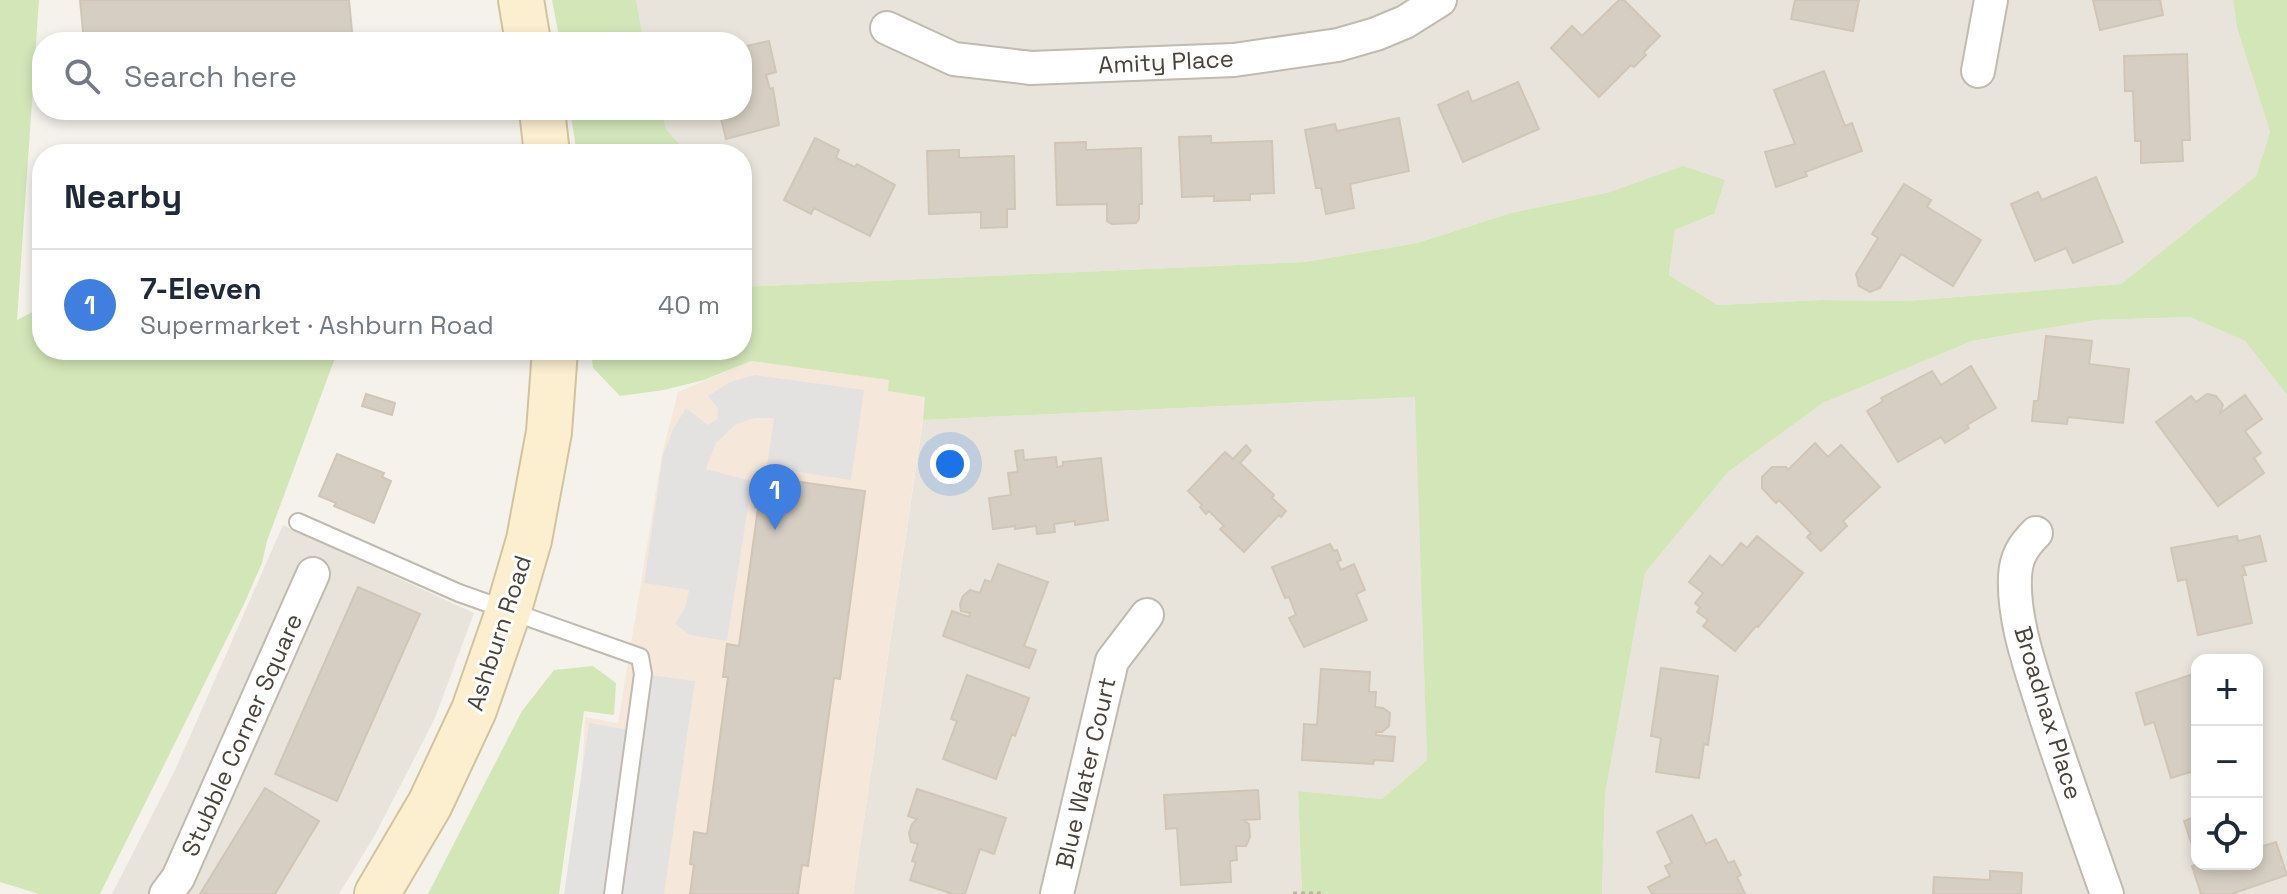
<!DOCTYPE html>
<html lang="en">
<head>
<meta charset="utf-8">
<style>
	body { margin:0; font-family:"Space Grotesk",sans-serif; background:#f6f6f7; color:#1f2937 }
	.controls { position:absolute; right:24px; bottom:24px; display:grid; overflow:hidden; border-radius:16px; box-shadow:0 4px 12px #0003 }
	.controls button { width:72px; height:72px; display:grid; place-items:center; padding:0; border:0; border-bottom:2px solid #e0e1e3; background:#fff; color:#1f2937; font:40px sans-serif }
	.you { position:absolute; left:950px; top:464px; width:28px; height:28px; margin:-20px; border:6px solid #fff; border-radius:50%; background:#1a73e8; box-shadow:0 0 0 12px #1a73e833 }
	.badge { display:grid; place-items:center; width:52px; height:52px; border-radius:50%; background:#ed412c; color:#fff; font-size:26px; font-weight:700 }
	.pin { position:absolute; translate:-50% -66px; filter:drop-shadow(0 2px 4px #0008) }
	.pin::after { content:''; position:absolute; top:42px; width:28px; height:24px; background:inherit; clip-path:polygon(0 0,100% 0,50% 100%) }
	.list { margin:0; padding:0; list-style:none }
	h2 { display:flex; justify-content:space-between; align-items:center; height:104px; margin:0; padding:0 32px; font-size:34px }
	h2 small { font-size:26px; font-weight:400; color:#747a83 }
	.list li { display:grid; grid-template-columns:52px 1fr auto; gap:24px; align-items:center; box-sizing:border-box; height:112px; padding:0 32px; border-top:2px solid #e0e1e3 }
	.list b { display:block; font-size:30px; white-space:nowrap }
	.list p { margin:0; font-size:26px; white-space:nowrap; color:#747a83 }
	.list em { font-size:26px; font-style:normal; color:#747a83 }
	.icon { flex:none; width:44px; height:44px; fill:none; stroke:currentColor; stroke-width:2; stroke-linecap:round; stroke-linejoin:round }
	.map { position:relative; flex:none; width:2287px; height:894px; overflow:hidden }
	.search { position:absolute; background:#fff; box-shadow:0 4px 12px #0003; left:32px; top:32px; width:720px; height:88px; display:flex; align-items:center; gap:20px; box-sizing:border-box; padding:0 28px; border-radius:32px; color:#747a83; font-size:30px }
	.panel { position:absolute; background:#fff; box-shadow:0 4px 12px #0003; left:32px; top:144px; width:720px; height:216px; border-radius:32px }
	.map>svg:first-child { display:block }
	.residential { fill:#e9e4db; fill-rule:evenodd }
	.commercial { fill:#f5e8da }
	.green { fill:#d3e6b8 }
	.parking { fill:#e4e2e0 }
	.building { fill:#d6cec2; stroke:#d1c5b6; stroke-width:2 }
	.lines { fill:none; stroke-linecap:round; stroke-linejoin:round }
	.service-casing { stroke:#c0baaf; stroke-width:20 }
	.minor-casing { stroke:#c0baaf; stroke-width:36 }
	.secondary-casing { stroke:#d2c39f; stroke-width:48 }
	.path { stroke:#c1b5a1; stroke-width:5; stroke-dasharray:4 4; stroke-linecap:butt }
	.service { stroke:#fff; stroke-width:16 }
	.minor { stroke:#fff; stroke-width:32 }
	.secondary { stroke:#fcefd0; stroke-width:44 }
	.labels { text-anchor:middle; stroke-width:6; stroke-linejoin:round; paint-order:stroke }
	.street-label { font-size:24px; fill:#49433a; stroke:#fff }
</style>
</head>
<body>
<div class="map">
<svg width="2287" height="894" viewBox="0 0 2287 894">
	<rect width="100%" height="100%" fill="#f5f2ec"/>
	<g class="residential">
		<polygon points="636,0 2233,0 2237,28 2270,132 2256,176 2121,284 1906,301 1821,300 1718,305 1669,275 1675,230 1714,214 1610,192 1511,213 1417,243 1304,262 742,287 742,154 688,154 666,129 661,110 742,110 742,42 644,42"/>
		<path d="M2190,317L2245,341L2287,395V894H1602L1605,795L1645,573L1728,472L1823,403L1972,341L2096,320ZM2197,660H2257V864H2197Z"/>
		<polygon points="1416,397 1427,760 1382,799 1298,791 1302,894 853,894 923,420"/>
		<polygon points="283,525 474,613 435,718 375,835 339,894 112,894 176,768"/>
	</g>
	<polygon class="commercial" points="751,361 890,380 889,391 926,397 853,894 576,894 585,717 618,723 662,454 678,392"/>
	<g class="green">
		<polygon points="0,0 39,0 17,320 42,307 42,350 338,350 267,541 262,563 244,604 100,894 39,894 0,882"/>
		<polygon points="552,0 636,0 644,42 560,42"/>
		<polygon points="2233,0 2287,0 2287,395 2245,341 2190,317 2096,320 1972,341 1823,403 1728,472 1645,573 1605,795 1602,894 1302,894 1298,791 1382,799 1427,760 1415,397 923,420 925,397 888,391 889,380 751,361 704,380 664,390 620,396 593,368 591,350 742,350 742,287 1304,262 1417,243 1511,213 1610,192 1683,166 1725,180 1714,214 1675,230 1669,275 1718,305 1821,300 1906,301 2121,284 2256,176 2270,132 2237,28"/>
		<polygon points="570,110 661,110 666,129 688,154 577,154"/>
		<polygon points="593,666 616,683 614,715 584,711 559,894 428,894 522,711 554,670"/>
	</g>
	<g class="parking">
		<polygon points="755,375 864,390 851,480 767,467 774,418 755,418 736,424 716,443 706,469 752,481 727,641 690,635 675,624 686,606 689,590 644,583 663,455 673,429 686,408 708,425 717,419 718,408 708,396 730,382"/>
		<polygon points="643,674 695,681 664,894 564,894 589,723 636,731"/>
	</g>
	<g class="building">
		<polygon points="80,0 349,0 353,42 84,42"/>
		<polygon points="1619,0 1624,0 1660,36 1644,52 1646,55 1634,67 1631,65 1599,97 1551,48 1572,26 1582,36"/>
		<polygon points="1795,0 1859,0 1853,31 1791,19"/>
		<polygon points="2093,0 2160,0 2163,15 2100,30"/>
		<polygon points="769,41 776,72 766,75 770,89 773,88 779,125 726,139 719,110 742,110 742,47"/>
		<polygon points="2187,54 2190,140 2182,140 2183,161 2141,163 2141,141 2135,141 2133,91 2125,91 2124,56"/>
		<polygon points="1824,71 1845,126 1852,123 1862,151 1805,172 1807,176 1776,187 1765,152 1795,144 1774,90"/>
		<polygon points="1518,82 1539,129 1463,162 1438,105 1468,91 1472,102"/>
		<polygon points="1399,118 1409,171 1350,184 1354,208 1326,214 1321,188 1316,188 1305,130 1335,124 1337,131"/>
		<polygon points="1211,136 1211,143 1272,141 1274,193 1250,194 1250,200 1214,201 1214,196 1182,197 1179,137"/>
		<polygon points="815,138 839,150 836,158 855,167 857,164 895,185 870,236 814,208 811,214 784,200"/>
		<polygon points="1086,142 1086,150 1141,148 1142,204 1139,204 1139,219 1136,223 1112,224 1107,221 1107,204 1057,205 1055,143"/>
		<polygon points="959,150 959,158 1014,156 1015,209 1007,209 1007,227 981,228 981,212 929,214 927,151"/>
		<polygon points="2096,177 2123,242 2073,263 2066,248 2035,261 2011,204 2038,192 2042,200"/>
		<polygon points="1904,184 1931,200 1927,207 1981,240 1953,286 1901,254 1880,288 1870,292 1859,286 1856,274 1878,238 1872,234"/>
		<polygon points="2046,336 2092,341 2089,364 2129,369 2123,423 2068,417 2067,424 2032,421 2034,401 2038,401"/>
		<polygon points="1971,366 1996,408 1967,425 1969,428 1945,443 1941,437 1898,462 1867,411 1883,401 1881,398 1932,371 1941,385"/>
		<polygon points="366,394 395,403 392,415 362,406"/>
		<polygon points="2207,394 2216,396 2223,405 2220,413 2245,395 2262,419 2245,431 2261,453 2254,458 2264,473 2218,506 2156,422 2191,396 2196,402"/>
		<polygon points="1815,443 1828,457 1841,445 1880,487 1843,521 1847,526 1821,551 1807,537 1811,533 1779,500 1776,503 1762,488 1762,477 1772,467 1786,467 1788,470"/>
		<polygon points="1246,445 1251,451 1240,463 1274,495 1272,498 1286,511 1281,517 1279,515 1244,552 1220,529 1224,526 1209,511 1206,514 1200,507 1202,505 1188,491 1225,452 1233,459"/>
		<polygon points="1023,450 1024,460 1056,457 1057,467 1063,466 1063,462 1101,458 1108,520 1075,525 1075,521 1054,524 1055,532 1037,534 1036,526 1015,529 1015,526 993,529 989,498 1011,495 1008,473 1018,472 1015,451"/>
		<polygon points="337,454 384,473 382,477 391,481 374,523 334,506 336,503 319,496"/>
		<polygon points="760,473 793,477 793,481 865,491 840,679 834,678 808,866 802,865 798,894 690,894 694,865 690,864 694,832 707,834 728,677 723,677 727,644 739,646 758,508 755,507"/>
		<polygon points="1757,536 1803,573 1758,627 1756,626 1735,651 1703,626 1708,620 1697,612 1700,607 1695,603 1703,593 1689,582 1710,556 1722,566 1741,543 1747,548"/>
		<polygon points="2237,536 2238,541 2260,536 2266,561 2243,566 2246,575 2242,575 2252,623 2198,635 2186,579 2178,581 2171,548"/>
		<polygon points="1330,544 1334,551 1337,550 1341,560 1337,562 1341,570 1354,564 1365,590 1356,594 1367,620 1304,647 1289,618 1296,615 1289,597 1285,598 1272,567"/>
		<polygon points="998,564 1048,582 1024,646 1036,650 1029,668 943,636 952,611 969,617 970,613 961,611 960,604 963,596 970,590 980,593 985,580 991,582"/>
		<polygon points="358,587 420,614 337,801 275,774"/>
		<polygon points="1661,668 1718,676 1708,745 1704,744 1699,778 1656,772 1661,738 1651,736"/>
		<polygon points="1321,669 1370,672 1369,692 1376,692 1375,707 1383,708 1390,713 1389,726 1382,732 1376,732 1376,735 1395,737 1393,761 1374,760 1373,764 1302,760 1304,724 1317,725"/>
		<polygon points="2197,673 2197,770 2171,778 2154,722 2145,725 2136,693"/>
		<polygon points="967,675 1029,698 1015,736 1012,734 996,779 943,759 957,721 951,719"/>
		<polygon points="265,788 319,821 275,894 200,894"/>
		<polygon points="917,789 1006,818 994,854 980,849 965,894 953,894 910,880 916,862 912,861 918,844 911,842 909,833 912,824 917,819 908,816"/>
		<polygon points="1258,790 1260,819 1243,820 1249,824 1250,837 1246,846 1236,846 1237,860 1230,861 1231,882 1181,885 1177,828 1166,829 1164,795"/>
		<polygon points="1692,815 1706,844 1716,839 1728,863 1734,861 1741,875 1737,877 1745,894 1652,894 1648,887 1670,876 1665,866 1672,863 1657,832"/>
		<polygon points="2197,816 2197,860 2184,821"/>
		<polygon points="2276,842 2287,875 2231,894 2201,894 2192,866 2198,864 2257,864 2257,848"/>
		<polygon points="1990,871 2022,873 2021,894 1933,894 1934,877 1990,880"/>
	</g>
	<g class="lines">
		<defs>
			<polyline id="service" points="298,522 459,593 640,657 643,674 613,894"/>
			<g id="minor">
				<polyline points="887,28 954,59 1031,68 1234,60 1338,45 1376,34 1405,22 1440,0"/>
				<polyline points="1978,71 1991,0"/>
				<path d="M2036,533C2023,546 2016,557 2015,576C2013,620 2030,666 2043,708C2063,770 2085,832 2107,894"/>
				<polyline points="166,894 178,878 313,574"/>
				<polyline points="1057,894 1112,661 1147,615"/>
			</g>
			<g id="secondary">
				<polyline points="521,0 528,42"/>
				<polyline points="542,110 547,154"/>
				<polyline points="377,894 430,804 474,710 508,612 529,540 549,432 555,350"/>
			</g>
		</defs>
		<use href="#service" class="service-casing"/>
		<use href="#minor" class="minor-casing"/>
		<use href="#secondary" class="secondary-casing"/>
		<polyline class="path" points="1293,894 1323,894"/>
		<use href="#service" class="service"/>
		<use href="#minor" class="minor"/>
		<use href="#secondary" class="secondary"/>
	</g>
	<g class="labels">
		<g class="street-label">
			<text transform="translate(1166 62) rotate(-3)" y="8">Amity Place</text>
			<text transform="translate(499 633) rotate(-72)" y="8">Ashburn Road</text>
			<text transform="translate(2048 713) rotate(73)" y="8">Broadnax Place</text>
			<text transform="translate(242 735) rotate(-66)" y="8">Stubble Corner Square</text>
			<text transform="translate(1086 773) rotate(-77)" y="8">Blue Water Court</text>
		</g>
	</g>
</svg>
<div class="controls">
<button>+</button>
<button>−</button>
<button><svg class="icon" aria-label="locate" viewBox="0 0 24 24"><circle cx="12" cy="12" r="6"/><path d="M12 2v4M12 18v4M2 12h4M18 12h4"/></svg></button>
</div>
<div class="you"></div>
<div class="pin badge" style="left:775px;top:530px;background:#3f7fe0">1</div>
<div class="search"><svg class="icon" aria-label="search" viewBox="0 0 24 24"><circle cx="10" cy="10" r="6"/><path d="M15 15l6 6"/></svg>Search here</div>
<section class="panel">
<h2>Nearby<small></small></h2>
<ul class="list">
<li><span class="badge" style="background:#3f7fe0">1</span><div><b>7-Eleven</b><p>Supermarket · Ashburn Road</p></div><em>40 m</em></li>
</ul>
</section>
</div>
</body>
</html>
